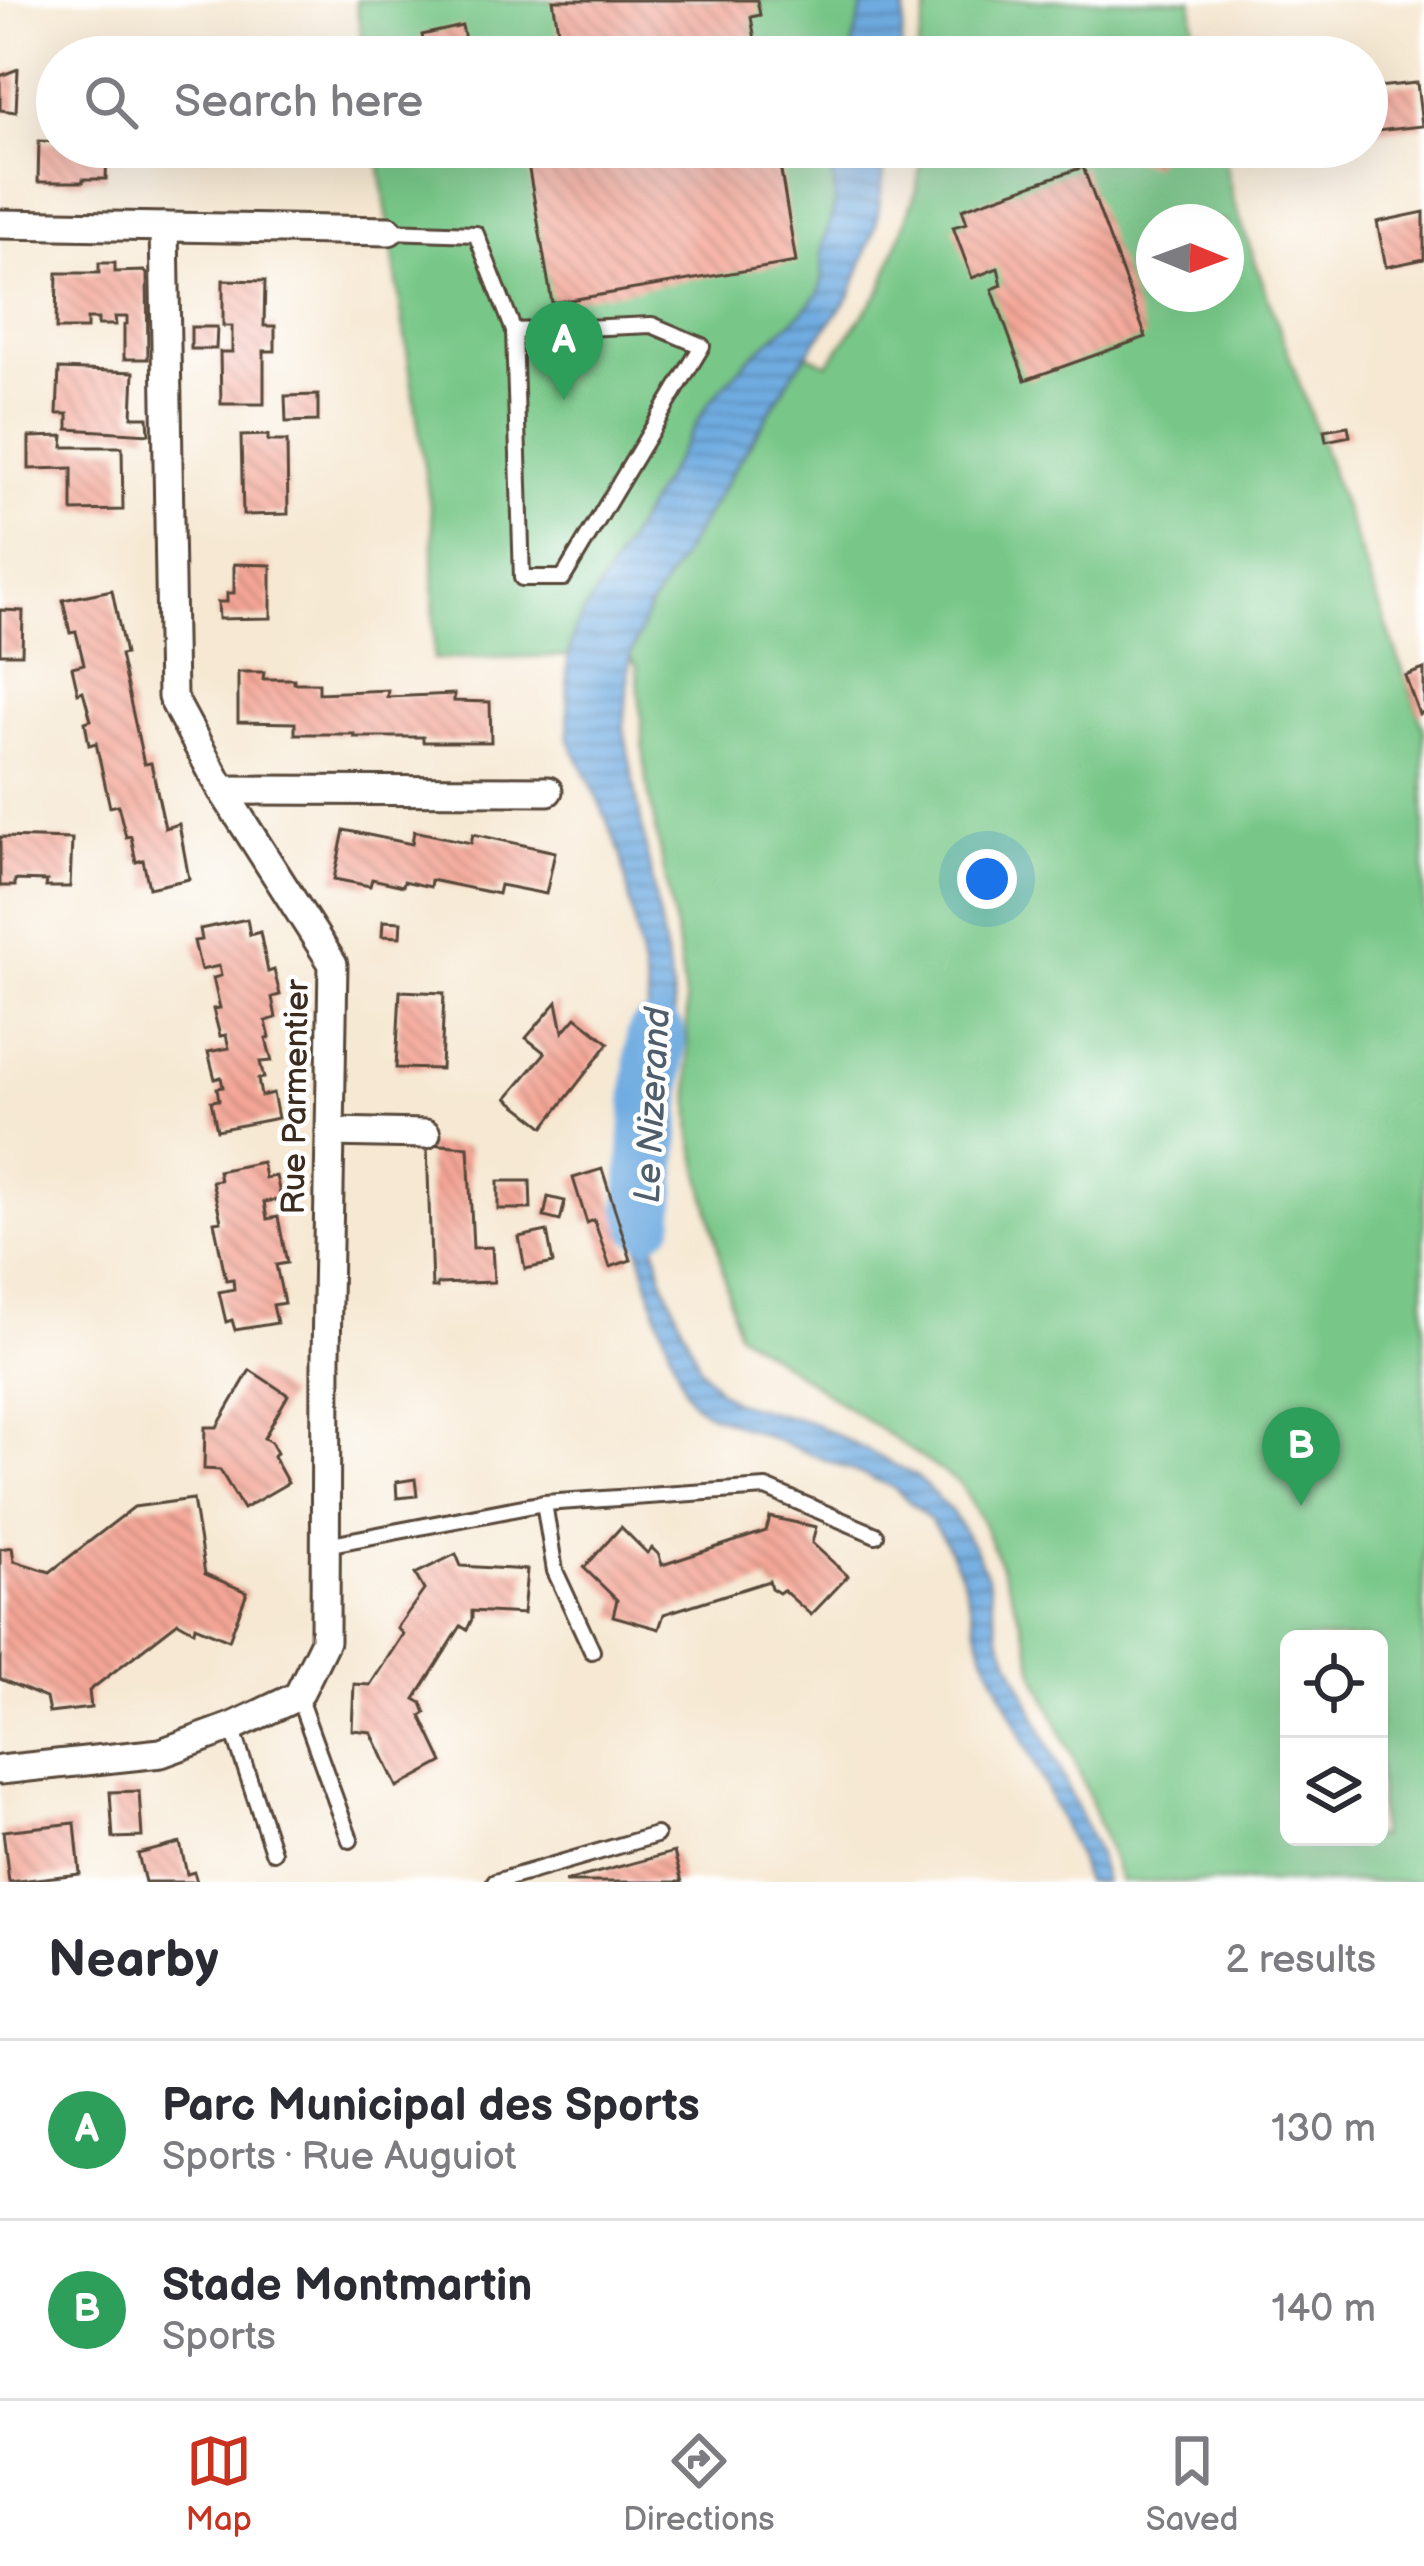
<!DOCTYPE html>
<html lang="en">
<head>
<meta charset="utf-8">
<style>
	body { margin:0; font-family:"Balsamiq Sans",sans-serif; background:#f2f2f3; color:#2b2b33 }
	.controls { position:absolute; right:36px; bottom:36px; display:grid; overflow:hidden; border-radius:18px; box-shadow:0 12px 48px #0002 }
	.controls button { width:108px; height:108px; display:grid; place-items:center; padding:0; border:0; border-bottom:3px solid #e1e1e2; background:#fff; color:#2b2b33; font:60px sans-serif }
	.compass { position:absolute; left:1136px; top:204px; width:108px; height:108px; border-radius:50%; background:#fff; box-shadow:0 12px 48px #0002; rotate:91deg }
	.you { position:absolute; left:987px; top:879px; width:42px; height:42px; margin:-30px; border:9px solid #fff; border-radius:50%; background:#1a73e8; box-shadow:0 0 0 18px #1a73e833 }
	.badge { display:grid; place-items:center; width:78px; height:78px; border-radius:50%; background:#c8321e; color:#fff; font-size:39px; font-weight:700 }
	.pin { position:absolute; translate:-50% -99px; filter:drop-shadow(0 3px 6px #0008) }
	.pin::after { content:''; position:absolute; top:63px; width:42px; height:36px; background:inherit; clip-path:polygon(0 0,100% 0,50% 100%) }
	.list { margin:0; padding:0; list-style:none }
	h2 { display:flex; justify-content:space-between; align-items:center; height:156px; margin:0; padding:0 48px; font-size:51px }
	h2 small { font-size:39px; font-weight:400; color:#7c7c81 }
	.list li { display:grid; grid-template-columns:78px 1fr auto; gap:36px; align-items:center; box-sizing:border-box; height:180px; padding:0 48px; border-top:3px solid #e1e1e2 }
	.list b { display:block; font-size:45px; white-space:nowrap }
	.list p { margin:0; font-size:39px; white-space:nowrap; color:#7c7c81 }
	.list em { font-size:39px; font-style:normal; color:#7c7c81 }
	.icon { flex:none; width:66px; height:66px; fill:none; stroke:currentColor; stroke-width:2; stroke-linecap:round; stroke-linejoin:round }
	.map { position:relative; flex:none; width:1424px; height:1882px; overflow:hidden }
	.search { position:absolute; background:#fff; box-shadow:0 12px 48px #0002; left:36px; right:36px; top:36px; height:132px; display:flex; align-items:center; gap:30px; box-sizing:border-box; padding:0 42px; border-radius:66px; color:#7c7c81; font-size:45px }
	.sheet { height:516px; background:#fff }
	nav { display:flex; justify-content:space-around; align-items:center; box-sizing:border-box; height:168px; border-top:3px solid #e1e1e2; background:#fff; font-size:33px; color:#7c7c81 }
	nav a { display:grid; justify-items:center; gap:6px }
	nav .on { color:#c8321e }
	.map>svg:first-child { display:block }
	.green { fill:#78c788; stroke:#5a7853; stroke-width:3; fill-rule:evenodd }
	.water { fill:url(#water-rules); stroke:#556b80; stroke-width:3 }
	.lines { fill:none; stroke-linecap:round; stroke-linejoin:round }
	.river { stroke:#6face1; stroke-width:60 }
	.building { fill:url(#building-back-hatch) }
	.service-casing { stroke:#574639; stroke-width:20 }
	.minor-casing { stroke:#574639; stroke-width:33 }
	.service { stroke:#fff; stroke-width:14 }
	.minor { stroke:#fff; stroke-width:27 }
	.labels { text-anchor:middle; stroke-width:9; stroke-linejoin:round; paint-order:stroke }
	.street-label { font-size:33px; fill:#3b2a1e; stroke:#fff }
	.water-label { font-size:36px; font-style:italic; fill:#505e6c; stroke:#fff }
</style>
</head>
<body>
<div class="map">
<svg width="1424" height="1882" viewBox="0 0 1424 1882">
	<defs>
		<pattern id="water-rules" width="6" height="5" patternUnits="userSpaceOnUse" patternTransform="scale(3)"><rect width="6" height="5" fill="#6face1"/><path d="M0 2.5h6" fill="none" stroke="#5c8cb6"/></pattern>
		<pattern id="building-back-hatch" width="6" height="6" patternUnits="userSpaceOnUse" patternTransform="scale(3)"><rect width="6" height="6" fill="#f4a696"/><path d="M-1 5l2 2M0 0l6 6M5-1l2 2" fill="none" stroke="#c7877a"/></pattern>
	</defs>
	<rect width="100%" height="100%" fill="#fff"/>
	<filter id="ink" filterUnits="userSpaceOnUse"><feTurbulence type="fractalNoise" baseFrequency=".00833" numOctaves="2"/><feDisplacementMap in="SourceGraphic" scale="24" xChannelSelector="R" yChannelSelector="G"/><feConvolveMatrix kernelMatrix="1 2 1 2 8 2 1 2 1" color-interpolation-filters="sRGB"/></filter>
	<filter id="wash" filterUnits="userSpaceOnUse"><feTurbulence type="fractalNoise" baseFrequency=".004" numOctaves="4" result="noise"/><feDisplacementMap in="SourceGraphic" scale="48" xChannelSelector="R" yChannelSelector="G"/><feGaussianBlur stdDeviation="2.7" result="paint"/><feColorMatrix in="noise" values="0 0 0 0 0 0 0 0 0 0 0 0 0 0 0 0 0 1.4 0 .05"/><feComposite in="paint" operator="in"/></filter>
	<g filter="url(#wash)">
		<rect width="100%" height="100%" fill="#f6e8d2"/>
		<g class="green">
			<polygon points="356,0 864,0 850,57 364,57"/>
			<polygon points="929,0 1192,0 1194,30 1203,29 1204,57 916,57"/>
			<polygon points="377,147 830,147 829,165 834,183 835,204 822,248 823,276 819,293 803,312 747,360 708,404 574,631 569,656 434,659 433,526"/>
			<path d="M924,147H1222L1233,200L1424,729V1882H1121L1080,1774L1034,1672L1028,1640L1006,1579L981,1519L960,1484L737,1332L692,1137L686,1006L676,933L646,779L637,666L630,657L648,611L794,372L807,354L828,364L882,288L916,191ZM1154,222H1226V294H1154ZM1289,1639H1379V1837H1289Z"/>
		</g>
		<g class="water">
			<polygon points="864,0 906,0 900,57 850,57"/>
			<path d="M830,147H888L876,225L851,294L794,372L720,492L648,611L630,657L624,729L672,989C678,1038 675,1071 667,1119L635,1118V1105L648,1028V996L621,855L595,792L569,740L567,667L574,631L708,404L747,360L803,312L819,293L823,276L822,248L835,204L834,183L829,165Z"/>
			<polygon points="634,1138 665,1141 652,1229 662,1277 700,1367 718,1390 734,1402 813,1423 843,1438 916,1476 952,1512 975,1549 988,1579 999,1636 1097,1852 1105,1882 1085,1882 1079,1860 984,1654 963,1578 945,1541 928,1518 895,1489 881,1482 707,1413 695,1405 685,1390 658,1316 638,1245"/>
		</g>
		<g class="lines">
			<polyline class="river" points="645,1217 656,1038"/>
		</g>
		<g id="blocks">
			<g class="building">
				<polygon points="553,0 757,0 760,15 751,17 758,57 592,57 590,43 561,48"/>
				<polygon points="462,26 469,57 377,57 375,51 423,41 422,35"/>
				<polygon points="18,69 16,112 0,110 0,76"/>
				<polygon points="1417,83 1422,126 1367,132 1367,88"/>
				<polygon points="39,141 57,142 57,147 107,147 106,179 83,179 83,182 38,182"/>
				<polygon points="173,147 207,147 207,157 173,156"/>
				<polygon points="525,147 777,147 796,262 552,303"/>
				<polygon points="1092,147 1161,147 1154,166"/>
				<polygon points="1083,167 1146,337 1025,380 992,289 1002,285 998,268 972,278 953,227 967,223 962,209"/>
				<polygon points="1424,212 1424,259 1386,267 1377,222"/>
				<polygon points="99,263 115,263 115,272 144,271 147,274 148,359 124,359 124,325 127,324 127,317 115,317 116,325 98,325 98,319 87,319 87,329 56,329 57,273 99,273"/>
				<polygon points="223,280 265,281 264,326 275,326 275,351 264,351 264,404 221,404 220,352 232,352 232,326 223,326"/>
				<polygon points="191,327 217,327 216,349 191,349"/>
				<polygon points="59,369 134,372 132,417 148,417 149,434 68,429 68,414 57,414"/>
				<polygon points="318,395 318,421 286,422 285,396"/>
				<polygon points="1348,426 1350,436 1326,441 1324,430"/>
				<polygon points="268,435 268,441 287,441 288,514 243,515 241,436"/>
				<polygon points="64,436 63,447 122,447 123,510 72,511 72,468 29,469 29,437"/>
				<polygon points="234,564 271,565 271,618 219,619 218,602 227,602 227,593 234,593"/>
				<polygon points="112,590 125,654 120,655 144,764 151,763 165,828 179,824 189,879 149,888 143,860 136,862 131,836 126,837 118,805 110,807 96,743 89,745 85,722 91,720 83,691 78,693 72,667 84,664 76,632 70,633 63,600"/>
				<polygon points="0,610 23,611 22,654 0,654"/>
				<polygon points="1424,669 1424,712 1419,714 1405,676"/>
				<polygon points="238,672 264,672 263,679 294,679 294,683 319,683 319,693 388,690 387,697 454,694 454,701 490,702 491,742 423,742 423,737 354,737 354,734 295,734 295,723 238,722"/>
				<polygon points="344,830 412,844 414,831 471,843 473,834 555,852 546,894 500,885 498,894 431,880 430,887 404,881 403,886 372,879 370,886 334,879"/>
				<polygon points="0,837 72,839 70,887 46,887 47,881 15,880 15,886 0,886"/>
				<polygon points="247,919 250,935 260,932 268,972 274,970 280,995 272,997 276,1018 266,1021 270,1038 266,1039 272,1061 260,1062 264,1078 258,1079 261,1096 273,1093 278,1118 217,1130 211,1101 219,1100 217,1088 223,1087 221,1077 215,1079 208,1052 229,1048 226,1035 220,1036 213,1009 220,1008 213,978 221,976 219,966 201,970 194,941 202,940 200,929"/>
				<polygon points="383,921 401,922 400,937 382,936"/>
				<polygon points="400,991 444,993 441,1069 396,1068"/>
				<polygon points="557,1002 563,1032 576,1017 609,1043 544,1127 507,1098 545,1053 526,1038"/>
				<polygon points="427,1144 468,1147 473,1248 492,1247 494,1282 437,1284 437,1288 432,1288"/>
				<polygon points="262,1162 265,1178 276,1176 281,1199 264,1202 267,1219 278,1217 287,1263 276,1265 284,1303 273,1305 277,1323 235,1330 232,1320 226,1322 219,1292 234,1289 233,1279 226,1280 214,1222 221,1221 212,1181 220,1180 218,1171"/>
				<polygon points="602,1169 631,1260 610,1267 594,1220 587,1223 573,1178"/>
				<polygon points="498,1181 530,1181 531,1209 498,1209"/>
				<polygon points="548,1197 565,1201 560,1221 544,1217"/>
				<polygon points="547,1231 553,1263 525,1269 519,1237"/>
				<polygon points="250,1370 288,1395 264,1438 271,1442 277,1453 273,1456 288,1483 243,1509 220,1470 204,1469 205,1427 217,1427"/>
				<polygon points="415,1479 417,1496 397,1498 396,1482"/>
				<polygon points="193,1499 205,1574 247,1592 229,1640 195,1626 194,1631 178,1622 89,1691 91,1708 49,1713 46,1698 0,1679 0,1549 12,1547 14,1561 50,1572 134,1507"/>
				<polygon points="770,1517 816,1527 812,1543 848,1576 811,1615 783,1590 779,1593 771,1588 769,1581 664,1614 659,1629 613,1616 617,1600 584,1568 621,1527 647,1553 652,1548 659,1555 662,1565 766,1531"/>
				<polygon points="456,1554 461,1566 527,1570 523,1614 472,1611 472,1619 467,1630 461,1626 415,1699 422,1703 426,1713 421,1716 443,1762 397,1787 371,1732 352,1730 354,1684 370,1685 403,1634 397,1628 424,1590 415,1574"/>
				<polygon points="139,1791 142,1837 113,1838 110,1792"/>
				<polygon points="75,1823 80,1874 9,1882 3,1831"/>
				<polygon points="180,1843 187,1874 194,1872 197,1882 145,1882 138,1854"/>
				<polygon points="674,1852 682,1882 566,1882 566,1881"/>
			</g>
		</g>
	</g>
	<g filter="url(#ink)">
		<use href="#blocks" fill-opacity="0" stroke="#574639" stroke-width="3"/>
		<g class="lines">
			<defs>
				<g id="service">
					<polyline points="389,231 476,234 514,331 522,578 563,578 702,346 652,325 514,331"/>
					<polyline points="544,1503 555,1571 592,1651"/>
					<polyline points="326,1545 544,1503 766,1488 876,1535"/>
					<polyline points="298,1696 350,1840"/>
					<polyline points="232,1727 273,1852"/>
					<polyline points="495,1882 656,1835"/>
				</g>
				<g id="minor">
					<polyline points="0,224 389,231"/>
					<polyline points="222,790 548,791"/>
					<polyline points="330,1132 426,1134"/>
					<polyline points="0,1770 161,1753 232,1727 298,1696 325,1641 326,1357 333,964 222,790 172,697 164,227"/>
				</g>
			</defs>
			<use href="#service" class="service-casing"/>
			<use href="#minor" class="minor-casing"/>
			<use href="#service" class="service"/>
			<use href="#minor" class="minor"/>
		</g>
	</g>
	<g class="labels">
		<g class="street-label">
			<text transform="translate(294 1097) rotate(-89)" y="12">Rue Parmentier</text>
		</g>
		<g class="water-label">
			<text transform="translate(651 1105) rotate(-87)" y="13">Le Nizerand</text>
		</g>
	</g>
</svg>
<div class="controls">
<button><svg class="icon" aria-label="locate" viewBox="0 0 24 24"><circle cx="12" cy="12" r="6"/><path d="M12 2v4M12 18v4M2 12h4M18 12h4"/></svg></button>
<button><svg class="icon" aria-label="layers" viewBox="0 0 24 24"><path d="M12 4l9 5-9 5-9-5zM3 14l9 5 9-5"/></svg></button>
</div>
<svg class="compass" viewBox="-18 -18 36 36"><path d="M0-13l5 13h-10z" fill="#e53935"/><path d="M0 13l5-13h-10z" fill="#7c7c81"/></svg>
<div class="you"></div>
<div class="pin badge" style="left:564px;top:400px;background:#2e9e5b">A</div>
<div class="pin badge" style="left:1301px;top:1506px;background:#2e9e5b">B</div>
<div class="search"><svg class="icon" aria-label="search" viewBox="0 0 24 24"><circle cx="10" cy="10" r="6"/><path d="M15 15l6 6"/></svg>Search here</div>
</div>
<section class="sheet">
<h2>Nearby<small>2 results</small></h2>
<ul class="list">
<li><span class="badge" style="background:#2e9e5b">A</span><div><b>Parc Municipal des Sports</b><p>Sports · Rue Auguiot</p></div><em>130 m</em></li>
<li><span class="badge" style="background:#2e9e5b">B</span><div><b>Stade Montmartin</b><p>Sports</p></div><em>140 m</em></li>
</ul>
</section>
<nav>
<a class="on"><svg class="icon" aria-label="map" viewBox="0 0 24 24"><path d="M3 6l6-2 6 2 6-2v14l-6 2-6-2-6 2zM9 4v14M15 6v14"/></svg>Map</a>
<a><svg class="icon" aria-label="directions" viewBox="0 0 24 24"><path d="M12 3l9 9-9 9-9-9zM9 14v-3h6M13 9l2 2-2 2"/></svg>Directions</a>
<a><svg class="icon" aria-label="saved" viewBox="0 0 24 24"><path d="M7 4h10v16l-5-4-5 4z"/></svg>Saved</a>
</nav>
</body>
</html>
